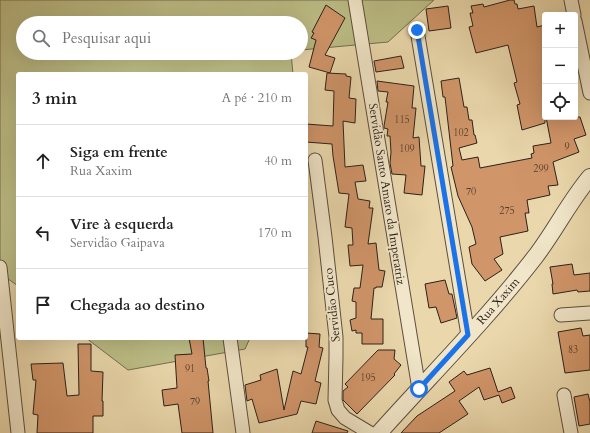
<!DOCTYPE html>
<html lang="pt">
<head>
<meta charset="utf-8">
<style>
	body { margin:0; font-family:Cardo,serif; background:#f6f6f6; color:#222 }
	.controls { position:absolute; right:12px; top:12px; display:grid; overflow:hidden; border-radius:4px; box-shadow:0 4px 16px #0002 }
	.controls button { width:36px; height:36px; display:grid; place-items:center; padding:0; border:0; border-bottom:1px solid #e0e0e0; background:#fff; color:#222; font:20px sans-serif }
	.stop { position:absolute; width:12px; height:12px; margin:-9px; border:3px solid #1a73e8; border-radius:50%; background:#fff }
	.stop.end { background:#1a73e8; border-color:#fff; box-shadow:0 1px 4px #0008 }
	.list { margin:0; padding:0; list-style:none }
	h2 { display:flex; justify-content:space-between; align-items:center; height:52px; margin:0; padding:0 16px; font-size:17px }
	h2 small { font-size:13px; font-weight:400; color:#767676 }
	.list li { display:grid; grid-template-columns:26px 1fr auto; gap:12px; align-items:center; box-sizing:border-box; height:72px; padding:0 16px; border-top:1px solid #e0e0e0 }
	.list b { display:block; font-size:15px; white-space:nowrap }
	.list p { margin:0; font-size:13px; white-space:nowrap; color:#767676 }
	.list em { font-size:13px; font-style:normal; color:#767676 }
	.icon { flex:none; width:22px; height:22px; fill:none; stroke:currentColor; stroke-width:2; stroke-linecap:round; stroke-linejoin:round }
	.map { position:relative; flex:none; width:590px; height:433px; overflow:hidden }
	.search { position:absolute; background:#fff; box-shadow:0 4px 16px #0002; left:16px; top:16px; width:292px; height:44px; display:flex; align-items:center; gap:10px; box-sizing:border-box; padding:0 14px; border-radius:22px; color:#767676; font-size:15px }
	.panel { position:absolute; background:#fff; box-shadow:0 4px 16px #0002; left:16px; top:72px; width:292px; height:268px; border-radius:4px }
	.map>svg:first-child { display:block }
	.green { fill:#bcbd86; stroke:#746e50 }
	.building { fill:#d09569; stroke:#2c201b }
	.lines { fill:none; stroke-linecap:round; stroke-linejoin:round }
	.minor-casing { stroke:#5c4e3f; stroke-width:15 }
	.tertiary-casing { stroke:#5c4e3f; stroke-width:18 }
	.minor { stroke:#f1e6c9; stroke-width:13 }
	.tertiary { stroke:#f1e6c9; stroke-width:16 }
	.route { stroke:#1a73e8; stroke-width:5 }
	.labels { text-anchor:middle; stroke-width:3.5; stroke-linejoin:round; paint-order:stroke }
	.number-label { font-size:10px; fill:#553d2e }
	.street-label { font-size:12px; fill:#2c201b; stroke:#f1e6c9 }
</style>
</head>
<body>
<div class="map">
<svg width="590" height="433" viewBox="0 0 590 433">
	<rect width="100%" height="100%" fill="#ead8ac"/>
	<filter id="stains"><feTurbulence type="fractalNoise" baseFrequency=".005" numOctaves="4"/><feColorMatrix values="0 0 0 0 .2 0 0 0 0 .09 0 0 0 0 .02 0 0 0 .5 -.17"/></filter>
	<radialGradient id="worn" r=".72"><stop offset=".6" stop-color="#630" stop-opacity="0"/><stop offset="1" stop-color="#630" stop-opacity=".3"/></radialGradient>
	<g class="green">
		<polygon points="0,0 434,0 388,42 301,50 301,23 23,23 23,53 291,53 293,74 18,74 18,286 0,273"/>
		<polygon points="86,338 250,338 245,349 128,370"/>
	</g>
	<g class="building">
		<polygon points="510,0 514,0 515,4 517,4 518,9 534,6 537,27 545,25 545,123 522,130 517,105 520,104 514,83 517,82 508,45 476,53 469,27 473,26 470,13 473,13 471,6 483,4 484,7"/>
		<polygon points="326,5 345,18 325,55 335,58 330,73 309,67 316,40 311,38 314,33 312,32"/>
		<polygon points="448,6 451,28 429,31 426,9"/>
		<polygon points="401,56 404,68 376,72 374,61"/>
		<polygon points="327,73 346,74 346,76 351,77 349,98 356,99 355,123 343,121 345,167 363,165 366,181 355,182 358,199 370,201 369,208 373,208 368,244 376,243 379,270 385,271 382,287 376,287 376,288 374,288 371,319 383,319 383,344 362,344 362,333 356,333 356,330 352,331 350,320 356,318 356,302 352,301 354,288 360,288 363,265 350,266 348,245 353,245 352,228 345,227 349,194 339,193 333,156 332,144 306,142 306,124 333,126 334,91 325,90"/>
		<polygon points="459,78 464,107 467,107 469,120 472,120 474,135 475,135 477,143 459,148 462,160 478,157 480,168 532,158 531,154 534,153 533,146 551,143 546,117 580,117 586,135 574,139 579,152 553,162 558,185 548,186 550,195 527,200 529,213 525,213 528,231 500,237 503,254 494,259 502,270 485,281 472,264 469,247 476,244 472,227 458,196 451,167 453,166 445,97 443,97 441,81"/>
		<polygon points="377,81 414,86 412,108 416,108 413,138 419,137 421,166 425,166 422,195 404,193 406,175 392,174 390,163 391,152 390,136 387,136 388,129 384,128 384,126 388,102 386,102 388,92 378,91"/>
		<polygon points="572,264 574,275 590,273 590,291 578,292 577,290 553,294 552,284 553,284 550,267"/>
		<polygon points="445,280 449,294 452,294 457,318 441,323 436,307 429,308 425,284"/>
		<polygon points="581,328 583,336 590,335 590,370 565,373 558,332"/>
		<polygon points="306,333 320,334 319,347 323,348 315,381 321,383 316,404 301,401 297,414 259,423 252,399 247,401 245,385 261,380 260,375 277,369 284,410 293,371 301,374 308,347 306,347"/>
		<polygon points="189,338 203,338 206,368 207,368 209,381 208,381 213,433 182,433 178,404 164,406 162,390 177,388 175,355 192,354"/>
		<polygon points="78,344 91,344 91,371 103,372 102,401 103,401 103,416 93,416 93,433 37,433 38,415 33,414 36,380 33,380 31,364 63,363 67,396 79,395"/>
		<polygon points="378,350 395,350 394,359 401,365 394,374 395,375 357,414 343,400 343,391 348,387 345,384"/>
		<polygon points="490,368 498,392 511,387 515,398 502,403 499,395 484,400 479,387 459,401 468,414 439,433 401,433 417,416 455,391 449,382 464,371 467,375"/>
		<polygon points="588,394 590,402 590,424 579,426 574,397"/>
		<polygon points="316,421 348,431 347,433 312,433"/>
	</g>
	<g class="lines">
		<defs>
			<g id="minor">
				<polyline points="355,0 419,389"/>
				<polyline points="571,0 574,15"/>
				<polyline points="575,21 590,93"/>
				<polyline points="417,30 468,335"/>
				<polyline points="315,160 325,237 336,337 336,357 335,400 338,410 345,418 370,433"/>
				<polyline points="0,267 18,433"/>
				<polyline points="561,315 590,313"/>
				<polyline points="230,338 243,433"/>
				<polyline points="564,395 571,433"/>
			</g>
			<path id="tertiary" d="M379,433C431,375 487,319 535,257C555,231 569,202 590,177"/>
		</defs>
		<use href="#minor" class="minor-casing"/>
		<use href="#tertiary" class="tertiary-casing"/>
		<use href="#minor" class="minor"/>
		<use href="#tertiary" class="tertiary"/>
	</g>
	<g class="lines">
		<polyline class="route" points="417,30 468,335 419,389"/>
	</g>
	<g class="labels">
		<g class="number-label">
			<text x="402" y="123">115</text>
			<text x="461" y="136">102</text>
			<text x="567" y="150">9</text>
			<text x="407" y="152">109</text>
			<text x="541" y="172">299</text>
			<text x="471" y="195">70</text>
			<text x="507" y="214">275</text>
			<text x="573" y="353">83</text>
			<text x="190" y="372">91</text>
			<text x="368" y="381">195</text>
			<text x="195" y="405">79</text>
		</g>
		<g class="street-label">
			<text transform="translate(387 194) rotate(81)" y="4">Servidão Santo Amaro da Imperatriz</text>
			<text transform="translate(498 301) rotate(-49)" y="4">Rua Xaxim</text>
			<text transform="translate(332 305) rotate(-96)" y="4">Servidão Cuco</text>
		</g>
	</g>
	<rect width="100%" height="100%" filter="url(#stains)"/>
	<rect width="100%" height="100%" fill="url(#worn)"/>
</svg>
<div class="controls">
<button>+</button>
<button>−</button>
<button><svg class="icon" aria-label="locate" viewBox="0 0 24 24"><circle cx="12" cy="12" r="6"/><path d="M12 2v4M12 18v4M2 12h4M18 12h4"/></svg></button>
</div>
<div class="stop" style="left:419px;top:389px"></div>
<div class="stop end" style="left:417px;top:30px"></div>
<div class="search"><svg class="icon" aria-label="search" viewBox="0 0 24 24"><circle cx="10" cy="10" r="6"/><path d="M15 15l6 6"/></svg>Pesquisar aqui</div>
<section class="panel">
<h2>3 min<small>A pé · 210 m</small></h2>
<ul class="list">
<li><svg class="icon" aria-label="ahead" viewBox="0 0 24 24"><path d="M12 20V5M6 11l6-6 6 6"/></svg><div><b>Siga em frente</b><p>Rua Xaxim</p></div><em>40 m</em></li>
<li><svg class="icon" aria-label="left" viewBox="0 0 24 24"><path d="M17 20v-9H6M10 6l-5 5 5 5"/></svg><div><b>Vire à esquerda</b><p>Servidão Gaipava</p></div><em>170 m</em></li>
<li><svg class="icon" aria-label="arrive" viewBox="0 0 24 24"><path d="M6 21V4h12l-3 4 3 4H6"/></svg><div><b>Chegada ao destino</b></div></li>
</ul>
</section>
</div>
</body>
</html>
